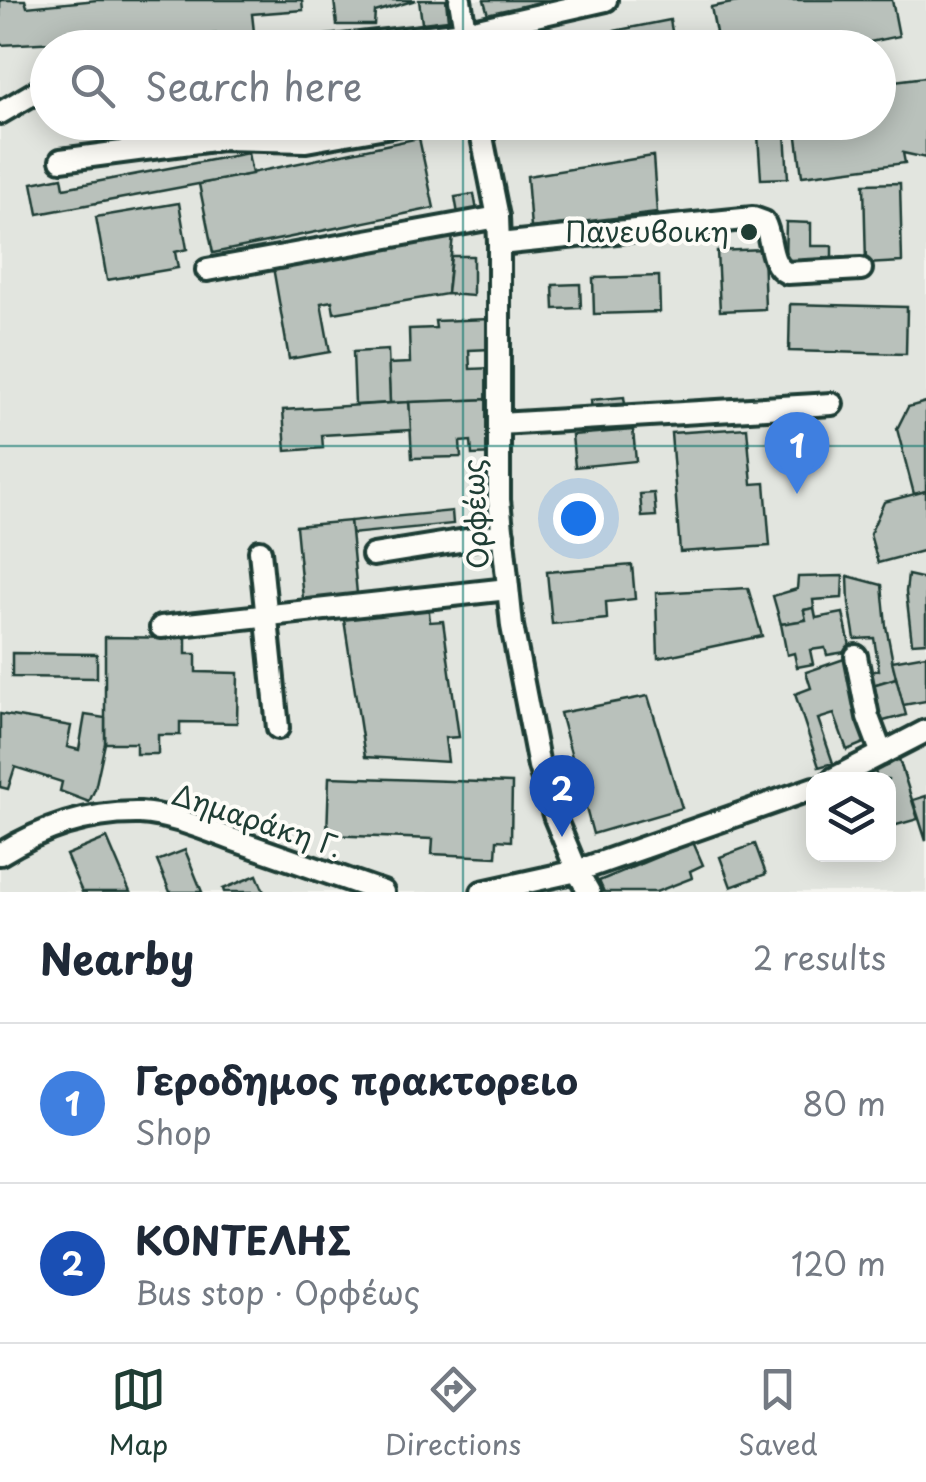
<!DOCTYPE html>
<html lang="en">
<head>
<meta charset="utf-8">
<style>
	body { margin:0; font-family:"Playpen Sans",sans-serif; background:#f6f6f7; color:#1f2937 }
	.controls { position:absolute; right:30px; bottom:30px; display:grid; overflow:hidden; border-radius:20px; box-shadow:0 5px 25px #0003 }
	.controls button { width:90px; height:90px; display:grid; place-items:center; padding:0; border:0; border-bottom:2px solid #e0e1e3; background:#fff; color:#1f2937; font:50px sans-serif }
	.you { position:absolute; left:578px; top:518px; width:35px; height:35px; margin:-25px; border:8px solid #fff; border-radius:50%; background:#1a73e8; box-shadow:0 0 0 15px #1a73e833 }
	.badge { display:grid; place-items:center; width:65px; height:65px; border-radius:50%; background:#1f3d34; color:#fff; font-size:32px; font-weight:700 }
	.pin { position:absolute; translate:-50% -82px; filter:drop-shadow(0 2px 5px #0008) }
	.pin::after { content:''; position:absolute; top:52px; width:35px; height:30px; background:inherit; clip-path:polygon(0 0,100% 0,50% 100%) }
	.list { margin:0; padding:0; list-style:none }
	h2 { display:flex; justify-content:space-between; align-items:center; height:130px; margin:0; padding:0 40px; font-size:42px }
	h2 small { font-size:32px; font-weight:400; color:#747a83 }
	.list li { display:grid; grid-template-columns:65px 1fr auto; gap:30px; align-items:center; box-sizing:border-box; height:160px; padding:0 40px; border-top:2px solid #e0e1e3 }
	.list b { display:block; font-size:38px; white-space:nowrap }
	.list p { margin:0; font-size:32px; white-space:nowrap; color:#747a83 }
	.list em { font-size:32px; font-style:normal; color:#747a83 }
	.icon { flex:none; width:55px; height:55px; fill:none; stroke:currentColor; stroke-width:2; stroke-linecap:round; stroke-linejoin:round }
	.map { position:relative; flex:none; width:926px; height:892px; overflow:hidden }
	.search { position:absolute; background:#fff; box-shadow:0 5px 25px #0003; left:30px; right:30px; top:30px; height:110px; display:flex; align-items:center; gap:25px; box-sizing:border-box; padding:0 35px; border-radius:55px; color:#747a83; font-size:38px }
	.sheet { height:450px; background:#fff }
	nav { display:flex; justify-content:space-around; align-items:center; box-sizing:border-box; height:140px; border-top:2px solid #e0e1e3; background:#fff; font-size:28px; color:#747a83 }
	nav a { display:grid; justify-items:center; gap:5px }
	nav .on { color:#1f3d34 }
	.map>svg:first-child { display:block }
	.built { fill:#e2e5df; fill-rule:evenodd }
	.building { fill:#b9c1bb; stroke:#1f3d34; stroke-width:2.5 }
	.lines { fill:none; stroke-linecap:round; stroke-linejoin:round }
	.minor-casing { stroke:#1f3d34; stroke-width:28 }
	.minor { stroke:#fdfcf7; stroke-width:20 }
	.grid { fill:none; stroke:#0f766e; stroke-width:2.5; stroke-opacity:0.55 }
	.poi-dot { fill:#1f3d34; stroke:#fdfcf7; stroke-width:4 }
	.labels { text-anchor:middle; stroke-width:8; stroke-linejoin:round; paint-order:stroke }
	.poi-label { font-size:28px; fill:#1f3d34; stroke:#fdfcf7; text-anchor:end }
	.street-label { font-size:28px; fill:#1f3d34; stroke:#fdfcf7 }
</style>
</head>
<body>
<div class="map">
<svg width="926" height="892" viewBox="0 0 926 892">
	<rect width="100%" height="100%" fill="#f4f4ef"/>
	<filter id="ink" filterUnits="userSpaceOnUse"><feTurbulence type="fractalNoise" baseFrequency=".01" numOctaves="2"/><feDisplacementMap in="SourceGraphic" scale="20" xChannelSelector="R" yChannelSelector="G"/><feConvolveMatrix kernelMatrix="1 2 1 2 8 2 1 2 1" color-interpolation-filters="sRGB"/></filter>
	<g filter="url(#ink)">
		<path class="built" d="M0,0H926V892H0ZM48,48H878V122H48ZM814,779H888V854H814Z"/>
		<g class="building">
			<polygon points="0,0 25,0 27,7 97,0 302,0 303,10 252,14 254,32 0,45"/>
			<polygon points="334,0 416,0 375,12 374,25 337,25"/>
			<polygon points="419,0 446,0 448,20 422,23"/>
			<polygon points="484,0 574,0 489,18"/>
			<polygon points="748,0 892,0 899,36 841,48 719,48 711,7"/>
			<polygon points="670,20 675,48 528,48"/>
			<polygon points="926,77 926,158 903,153 905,163 802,176 795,122 878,122 878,83"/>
			<polygon points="532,122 602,122 534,136"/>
			<polygon points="785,133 788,178 761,179 758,135"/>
			<polygon points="419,138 434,208 213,253 199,184"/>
			<polygon points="248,153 252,174 38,214 32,183 62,177 64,188"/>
			<polygon points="653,156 657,213 531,228 527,176"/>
			<polygon points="900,183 902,262 866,264 864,184"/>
			<polygon points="474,194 477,211 458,214 455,197"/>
			<polygon points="179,203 187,249 175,252 178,268 107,280 96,217"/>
			<polygon points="786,222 811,223 811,246 832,246 832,262 785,261"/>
			<polygon points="453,235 447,294 334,313 332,301 321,303 330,352 289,359 273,267"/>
			<polygon points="763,249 765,309 720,311 717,251"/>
			<polygon points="451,256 473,256 473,296 447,294"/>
			<polygon points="659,276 660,312 594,314 593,278"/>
			<polygon points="580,284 581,308 554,309 553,285"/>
			<polygon points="790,304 907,307 906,354 789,351"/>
			<polygon points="490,319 491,349 469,350 470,369 493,368 495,399 390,403 388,364 410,363 409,329 436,328 435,321"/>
			<polygon points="388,350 390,403 355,405 353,352"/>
			<polygon points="624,397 626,411 592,414 591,400"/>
			<polygon points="495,399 497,454 472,455 471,441 460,442 461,457 412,458 409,402"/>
			<polygon points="409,402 411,430 322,435 323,448 286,451 283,410"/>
			<polygon points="926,402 926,491 914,494 897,429 908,407"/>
			<polygon points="747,428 752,484 765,483 770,546 680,552 671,433"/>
			<polygon points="633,430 636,461 575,467 572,435"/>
			<polygon points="926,491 926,550 878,563 870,534 884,502"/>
			<polygon points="654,493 656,516 642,517 640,494"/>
			<polygon points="452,511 453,524 351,534 350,521"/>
			<polygon points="350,521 358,604 304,609 296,526"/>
			<polygon points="632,565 635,599 606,602 607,619 552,624 547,572"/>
			<polygon points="908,575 926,579 926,642 912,643 906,592"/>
			<polygon points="843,576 842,598 813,600 814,608 804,610 806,620 781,624 773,596 797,589 798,577"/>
			<polygon points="848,576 882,585 886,626 896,678 866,687 863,674 879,670 874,638 855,639 849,603"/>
			<polygon points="748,588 762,636 658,658 656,593"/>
			<polygon points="428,602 430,622 443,621 459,737 445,738 448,762 365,757 343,613"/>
			<polygon points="814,608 816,618 843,613 851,651 827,655 825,648 810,650 813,664 797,667 794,653 787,655 781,624 806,620 804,610"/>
			<polygon points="105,637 186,638 186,654 196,654 196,672 238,673 237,723 180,722 180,735 158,735 158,754 136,754 136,743 105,743"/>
			<polygon points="12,653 97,654 97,678 12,677"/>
			<polygon points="926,655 926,701 903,705 892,661"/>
			<polygon points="853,656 871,740 847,750 834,714 818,719 833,763 819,767 795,694 811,688 806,672"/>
			<polygon points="896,678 906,715 876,723 866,687"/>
			<polygon points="648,696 682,808 593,834 560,713"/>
			<polygon points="0,714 71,726 67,747 79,750 85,715 105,718 105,743 95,789 89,802 60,791 62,782 15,767 8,789 0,787"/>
			<polygon points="899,759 918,819 893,826 888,814 888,779 878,779 873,767"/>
			<polygon points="329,777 512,783 511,841 497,840 496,857 432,854 433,839 327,835"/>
			<polygon points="926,796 926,841 913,800"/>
			<polygon points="107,838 130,892 82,892 66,855"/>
			<polygon points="693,842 703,865 690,871 692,878 656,892 604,892 599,881"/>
			<polygon points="755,844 766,874 731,887 720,857"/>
			<polygon points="185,850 202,892 170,892 157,861"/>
			<polygon points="257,875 264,892 224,892 223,889"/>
		</g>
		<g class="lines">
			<defs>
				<g id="minor">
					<polyline points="460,0 468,48"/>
					<polyline points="325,48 465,32 606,0"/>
					<polyline points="0,113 48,85"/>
					<polyline points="479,122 498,217 499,244 499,500 512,626 539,766 555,818 577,871 589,892"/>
					<polyline points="61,160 221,139 306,141 414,122"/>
					<path d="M499,244L753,218L764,222C773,239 768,264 787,273L861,269"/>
					<polyline points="207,270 498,217"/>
					<polyline points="499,424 832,404"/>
					<polyline points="260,551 278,728"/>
					<polyline points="373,555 503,534"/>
					<polyline points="161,627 508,589"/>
					<polyline points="856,656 868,717 882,754"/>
					<polyline points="833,779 926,731"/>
					<path d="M0,854C42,828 89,812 140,813C172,815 206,830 237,841C285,858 334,875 383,892"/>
					<polyline points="482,892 577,871 814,788"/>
				</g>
			</defs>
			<use href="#minor" class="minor-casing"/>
			<use href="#minor" class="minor"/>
		</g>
	</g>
	<path class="grid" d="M463,0V48M463,122V892M0,446H926"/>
	<circle class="poi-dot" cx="749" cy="232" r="10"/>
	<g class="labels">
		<g class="poi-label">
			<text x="729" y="242">Πανευβοικη</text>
		</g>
		<g class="street-label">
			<text transform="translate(476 514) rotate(-93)" y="10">Ορφέως</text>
			<text transform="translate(257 821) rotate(18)" y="10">Δημαράκη Γ.</text>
		</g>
	</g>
</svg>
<div class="controls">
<button><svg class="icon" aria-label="layers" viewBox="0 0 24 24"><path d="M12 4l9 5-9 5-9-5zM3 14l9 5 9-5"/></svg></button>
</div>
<div class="you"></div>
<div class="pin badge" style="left:797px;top:494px;background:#3f7fe0">1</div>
<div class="pin badge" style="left:562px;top:837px;background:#1a4fb4">2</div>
<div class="search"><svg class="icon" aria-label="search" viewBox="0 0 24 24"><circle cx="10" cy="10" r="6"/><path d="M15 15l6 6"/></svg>Search here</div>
</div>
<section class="sheet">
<h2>Nearby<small>2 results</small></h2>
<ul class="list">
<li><span class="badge" style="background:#3f7fe0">1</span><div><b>Γεροδημος πρακτορειο</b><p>Shop</p></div><em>80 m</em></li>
<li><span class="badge" style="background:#1a4fb4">2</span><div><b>ΚΟΝΤΕΛΗΣ</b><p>Bus stop · Ορφέως</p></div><em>120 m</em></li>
</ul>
</section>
<nav>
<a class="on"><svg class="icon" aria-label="map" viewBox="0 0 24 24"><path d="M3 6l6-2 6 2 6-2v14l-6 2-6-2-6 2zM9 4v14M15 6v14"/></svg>Map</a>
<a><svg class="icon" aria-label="directions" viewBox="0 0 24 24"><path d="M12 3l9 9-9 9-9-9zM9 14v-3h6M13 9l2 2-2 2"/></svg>Directions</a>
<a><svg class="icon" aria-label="saved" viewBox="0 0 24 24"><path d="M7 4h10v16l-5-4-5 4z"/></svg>Saved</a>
</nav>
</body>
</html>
